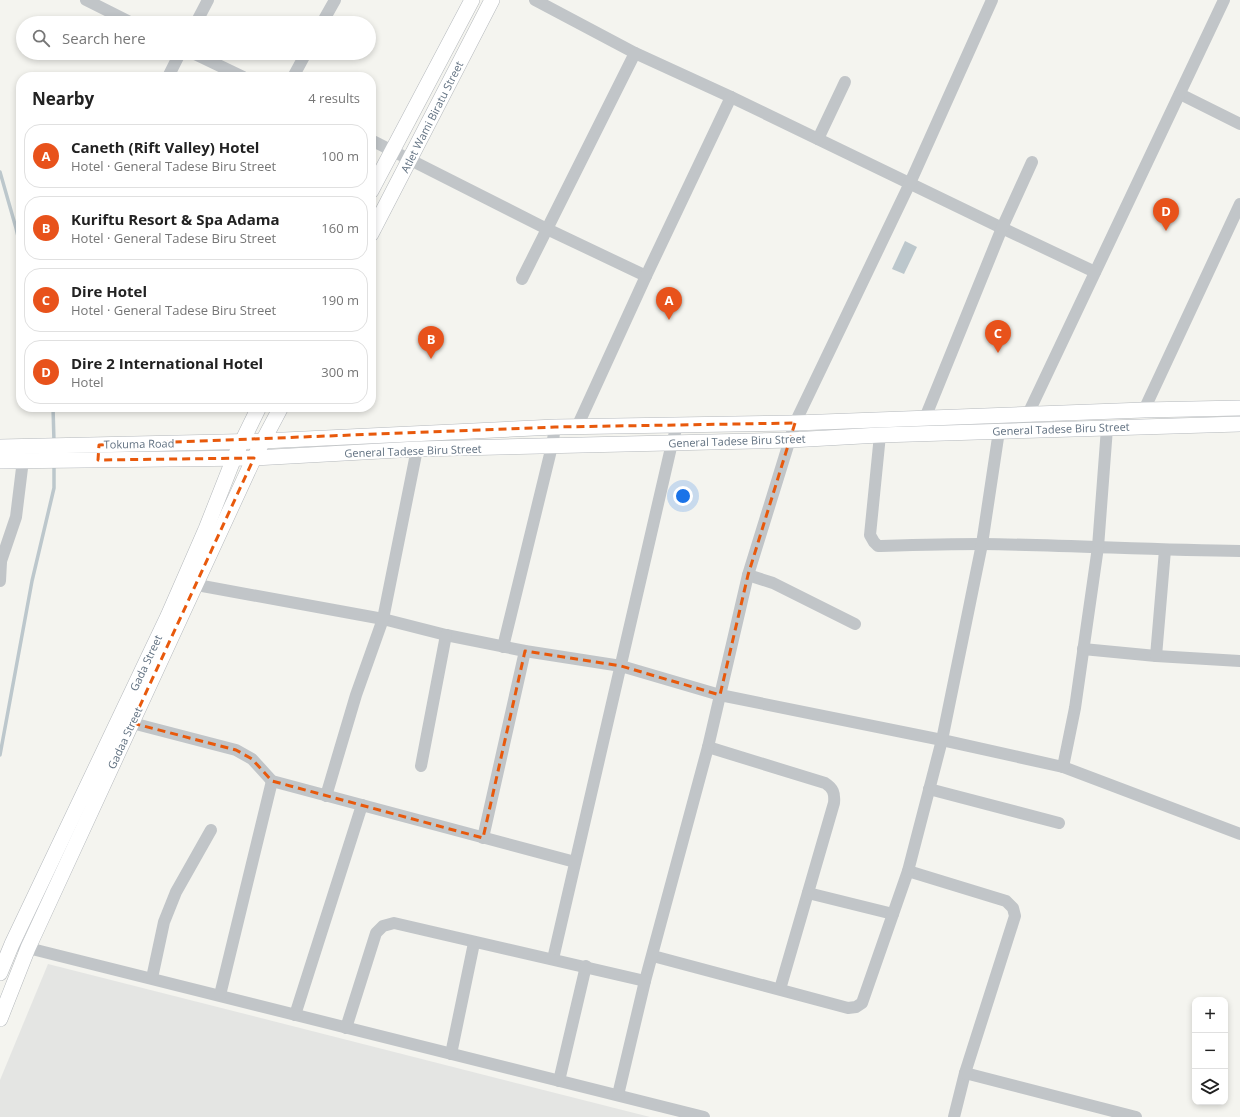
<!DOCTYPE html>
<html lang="en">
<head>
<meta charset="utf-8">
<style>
	body { margin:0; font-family:"Open Sans",sans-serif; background:#f6f6f6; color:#222 }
	.controls { position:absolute; right:12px; bottom:12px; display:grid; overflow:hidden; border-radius:8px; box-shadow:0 2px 6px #0003 }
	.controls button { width:36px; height:36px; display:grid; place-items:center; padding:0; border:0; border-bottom:1px solid #e0e0e0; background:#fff; color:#222; font:20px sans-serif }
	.you { position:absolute; left:683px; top:496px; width:14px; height:14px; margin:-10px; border:3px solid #fff; border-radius:50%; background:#1a73e8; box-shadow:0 0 0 6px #1a73e833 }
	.badge { display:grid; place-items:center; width:26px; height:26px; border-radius:50%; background:#e8521b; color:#fff; font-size:13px; font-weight:700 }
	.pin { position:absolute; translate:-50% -33px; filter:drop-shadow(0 1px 2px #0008) }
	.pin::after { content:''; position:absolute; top:21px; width:14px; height:12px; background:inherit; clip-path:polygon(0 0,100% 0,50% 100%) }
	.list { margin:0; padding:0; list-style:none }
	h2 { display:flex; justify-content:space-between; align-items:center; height:52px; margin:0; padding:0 16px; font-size:17px }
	h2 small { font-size:13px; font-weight:400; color:#767676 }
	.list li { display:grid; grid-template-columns:26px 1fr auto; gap:12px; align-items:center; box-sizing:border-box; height:64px; margin:0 8px 8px; padding:0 8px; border:1px solid #e0e0e0; border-radius:16px }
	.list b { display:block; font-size:15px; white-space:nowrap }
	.list p { margin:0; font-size:13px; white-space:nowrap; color:#767676 }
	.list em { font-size:13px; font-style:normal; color:#767676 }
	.icon { flex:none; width:22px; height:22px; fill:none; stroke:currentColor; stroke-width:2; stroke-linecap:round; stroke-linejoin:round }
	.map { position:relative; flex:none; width:1240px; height:1117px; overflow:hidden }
	.search { position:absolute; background:#fff; box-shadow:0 2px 6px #0003; left:16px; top:16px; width:360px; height:44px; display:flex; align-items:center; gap:10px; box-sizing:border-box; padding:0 14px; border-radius:22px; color:#767676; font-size:15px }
	.panel { position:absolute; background:#fff; box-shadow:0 2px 6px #0003; left:16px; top:72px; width:360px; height:340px; border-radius:16px }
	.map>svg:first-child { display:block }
	.built { fill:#e4e5e3 }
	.water { fill:#bcc7cc }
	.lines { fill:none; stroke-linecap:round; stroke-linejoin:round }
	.stream { stroke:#bcc7cc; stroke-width:3.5 }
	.major-casing { stroke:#b4b8bc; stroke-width:16 }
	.minor { stroke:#c1c5c8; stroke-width:12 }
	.major { stroke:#fff; stroke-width:15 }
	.marked { fill:none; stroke:#e8590c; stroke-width:3; stroke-dasharray:8 5; stroke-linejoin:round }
	.labels { text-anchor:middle; stroke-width:4; stroke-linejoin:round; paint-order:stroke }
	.street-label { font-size:11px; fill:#627282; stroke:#fff }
</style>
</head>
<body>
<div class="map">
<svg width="1240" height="1117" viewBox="0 0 1240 1117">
	<rect width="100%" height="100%" fill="#f4f4ef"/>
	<polygon class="built" points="48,964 650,1117 0,1117 0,1080"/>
	<polygon class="water" points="905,241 917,247 904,274 892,269"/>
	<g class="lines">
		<g class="stream">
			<polyline points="0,172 16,228 21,249"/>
			<polyline points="53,407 54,442"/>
			<polyline points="0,755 32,581 54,488 54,464"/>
		</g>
		<defs>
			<g id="major">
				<polyline points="371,191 472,0"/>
				<polyline points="371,234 492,0"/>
				<polyline points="0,447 263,441 555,427 795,423 1144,410 1240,408"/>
				<polyline points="0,461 254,458 417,449 790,440 880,435 1240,424"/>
				<polyline points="0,973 12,944 168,616 206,529 234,458 259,407"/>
				<polyline points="0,1019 28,948 254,458 281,407"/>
			</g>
		</defs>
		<use href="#major" class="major-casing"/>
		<g class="minor">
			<polyline points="86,0 132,23"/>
			<polyline points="535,0 635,53 731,97 1002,228 1095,272"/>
			<polyline points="196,23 208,0"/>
			<polyline points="322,23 335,0"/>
			<polyline points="193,53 243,77"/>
			<polyline points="168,77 180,53"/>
			<polyline points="293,77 306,53"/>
			<polyline points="1180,94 1240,124"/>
			<polyline points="818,139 845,82"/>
			<polyline points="371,140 547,229 646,276"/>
			<polyline points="522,279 635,53"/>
			<polyline points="1144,410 1240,204"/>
			<polyline points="925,418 1002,228 1032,162"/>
			<polyline points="577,427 646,276 731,97"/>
			<polyline points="1022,430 1028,414 1224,0"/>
			<path d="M880,435L870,535L874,542L878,546C913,545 947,544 982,544C1068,545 1154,550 1240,551"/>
			<polyline points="0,564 16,517 23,460"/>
			<polyline points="748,575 773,583 855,624"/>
			<polyline points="0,581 1,562"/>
			<polyline points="197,585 383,619 446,635 525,651 621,666 720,695 942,740 1063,767 1240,834"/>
			<polyline points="503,647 552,446 555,427"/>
			<polyline points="1083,649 1156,656 1240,661"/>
			<polyline points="1156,656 1165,550"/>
			<polyline points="132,723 236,750 252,759 272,781 575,862"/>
			<path d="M708,747L825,783C833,788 835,793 834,803L780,989"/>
			<polyline points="421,766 446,635"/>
			<polyline points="1063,767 1075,708 1098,547 1107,428"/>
			<polyline points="929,789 1059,823"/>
			<polyline points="326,796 356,695 383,619 417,449"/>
			<polyline points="483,838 525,651"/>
			<polyline points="908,871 1006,901 1013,908 1015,916 965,1073 954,1117"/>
			<polyline points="808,893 893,914"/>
			<polyline points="12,944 704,1117"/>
			<polyline points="653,956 848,1008 856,1007 862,1003 908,871 942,740 982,544 999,431"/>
			<polyline points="553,959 672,443 677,426"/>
			<polyline points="152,978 164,922 176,892 211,830"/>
			<polyline points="220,995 272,781"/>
			<polyline points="295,1015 362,805"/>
			<polyline points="346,1028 376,933 383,926 394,923 645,981"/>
			<polyline points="451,1054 474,943"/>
			<polyline points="965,1073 1136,1117"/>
			<polyline points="559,1081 586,966"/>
			<polyline points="618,1095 645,981 708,747 748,575 795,423 910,183 992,0"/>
		</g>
		<use href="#major" class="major"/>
	</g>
	<path class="marked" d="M795,423L748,575L720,695L621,666L525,651L483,838L272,781L252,759L236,750L132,723L254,458L98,460L99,445L555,427Z"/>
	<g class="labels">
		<g class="street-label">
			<text transform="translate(432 117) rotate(-63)" y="4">Atlet Wami Biratu Street</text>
			<text transform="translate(1061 429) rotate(-2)" y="4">General Tadese Biru Street</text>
			<text transform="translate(737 441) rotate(-2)" y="4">General Tadese Biru Street</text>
			<text transform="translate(139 444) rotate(-1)" y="4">Tokuma Road</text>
			<text transform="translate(413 451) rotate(-2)" y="4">General Tadese Biru Street</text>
			<text transform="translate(146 663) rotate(-65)" y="4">Gada Street</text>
			<text transform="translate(125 738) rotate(-65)" y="4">Gadaa Street</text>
		</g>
	</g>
</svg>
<div class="controls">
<button>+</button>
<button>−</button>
<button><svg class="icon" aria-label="layers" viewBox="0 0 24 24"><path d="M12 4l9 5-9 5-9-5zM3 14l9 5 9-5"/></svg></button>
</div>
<div class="you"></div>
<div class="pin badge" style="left:669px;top:320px">A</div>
<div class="pin badge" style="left:431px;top:359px">B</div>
<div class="pin badge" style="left:998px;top:353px">C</div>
<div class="pin badge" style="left:1166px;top:231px">D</div>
<div class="search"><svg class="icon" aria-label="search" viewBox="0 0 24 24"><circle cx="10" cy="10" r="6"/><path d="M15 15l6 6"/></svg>Search here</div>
<section class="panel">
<h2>Nearby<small>4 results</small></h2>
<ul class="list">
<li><span class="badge">A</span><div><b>Caneth (Rift Valley) Hotel</b><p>Hotel · General Tadese Biru Street</p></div><em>100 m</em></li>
<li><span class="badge">B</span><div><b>Kuriftu Resort &amp; Spa Adama</b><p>Hotel · General Tadese Biru Street</p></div><em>160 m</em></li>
<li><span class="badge">C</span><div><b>Dire Hotel</b><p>Hotel · General Tadese Biru Street</p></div><em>190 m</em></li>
<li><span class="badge">D</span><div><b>Dire 2 International Hotel</b><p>Hotel</p></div><em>300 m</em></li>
</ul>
</section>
</div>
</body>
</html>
